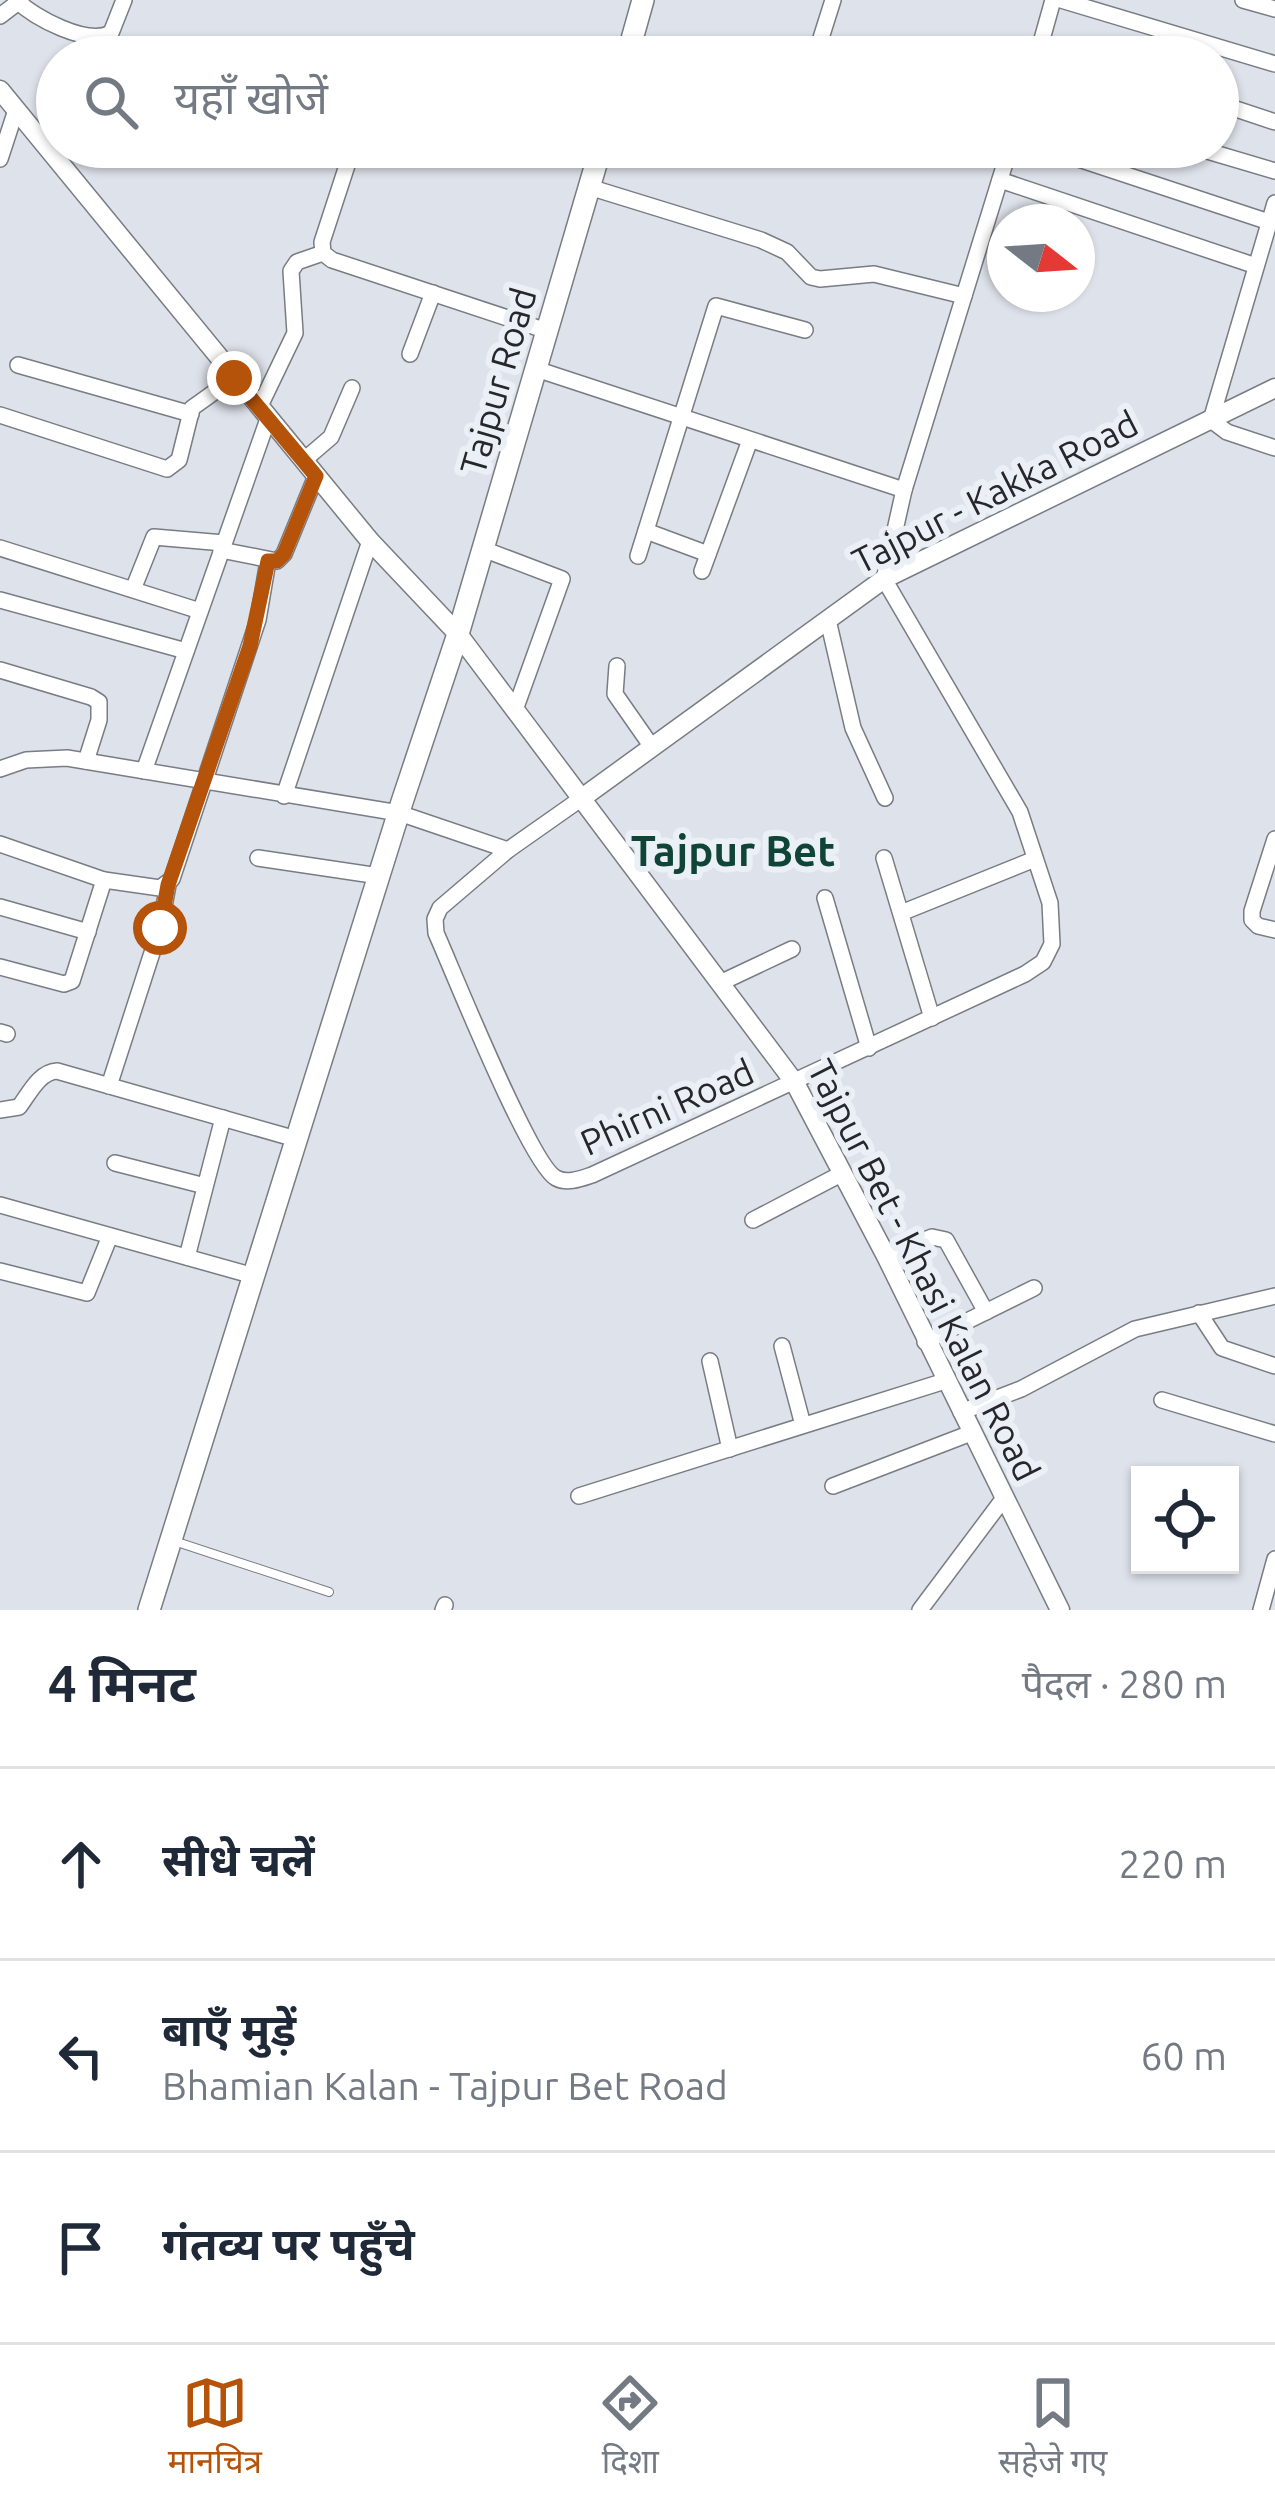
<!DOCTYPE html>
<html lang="hi">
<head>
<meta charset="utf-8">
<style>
	body { margin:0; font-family:Ubuntu,"Noto Sans Devanagari",sans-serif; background:#f2f2f3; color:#1f2937 }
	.controls { position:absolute; right:36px; bottom:36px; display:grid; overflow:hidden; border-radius:0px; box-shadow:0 3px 9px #0004 }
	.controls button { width:108px; height:108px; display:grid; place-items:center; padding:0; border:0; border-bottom:3px solid #e0e1e3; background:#fff; color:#1f2937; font:60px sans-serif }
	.compass { position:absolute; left:987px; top:204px; width:108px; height:108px; border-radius:50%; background:#fff; box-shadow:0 3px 9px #0004; rotate:107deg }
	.stop { position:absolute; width:36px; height:36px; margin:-27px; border:9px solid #b45309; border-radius:50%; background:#fff }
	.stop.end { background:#b45309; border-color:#fff; box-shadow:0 3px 12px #0008 }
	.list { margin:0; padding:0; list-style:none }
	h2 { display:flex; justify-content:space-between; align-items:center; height:156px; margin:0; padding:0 48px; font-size:51px }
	h2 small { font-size:39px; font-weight:400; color:#747a83 }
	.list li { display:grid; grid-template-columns:78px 1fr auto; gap:36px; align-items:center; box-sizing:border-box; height:192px; padding:0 48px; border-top:3px solid #e0e1e3 }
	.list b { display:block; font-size:45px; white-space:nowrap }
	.list p { margin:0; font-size:39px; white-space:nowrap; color:#747a83 }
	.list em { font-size:39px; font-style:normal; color:#747a83 }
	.icon { flex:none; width:66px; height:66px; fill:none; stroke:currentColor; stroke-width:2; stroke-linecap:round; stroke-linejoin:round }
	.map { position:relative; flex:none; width:1275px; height:1610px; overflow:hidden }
	.search { position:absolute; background:#fff; box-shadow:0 3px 9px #0004; left:36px; right:36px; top:36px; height:132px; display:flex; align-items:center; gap:30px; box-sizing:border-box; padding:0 42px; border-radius:66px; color:#747a83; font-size:45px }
	.sheet { height:732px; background:#fff }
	nav { display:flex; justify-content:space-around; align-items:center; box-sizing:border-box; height:168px; border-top:3px solid #e0e1e3; background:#fff; font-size:33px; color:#747a83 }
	nav a { display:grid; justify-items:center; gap:6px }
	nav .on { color:#b45309 }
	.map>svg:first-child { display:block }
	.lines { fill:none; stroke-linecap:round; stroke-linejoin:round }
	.service-casing { stroke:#787c83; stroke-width:10 }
	.minor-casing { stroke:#787c83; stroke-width:18 }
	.tertiary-casing { stroke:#787c83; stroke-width:21 }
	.secondary-casing { stroke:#787c83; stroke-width:24 }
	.service { stroke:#fff; stroke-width:8 }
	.minor { stroke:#fff; stroke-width:15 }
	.tertiary { stroke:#fff; stroke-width:18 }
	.secondary { stroke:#fff; stroke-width:21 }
	.route { stroke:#b45309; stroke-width:15 }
	.labels { text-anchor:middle; stroke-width:12; stroke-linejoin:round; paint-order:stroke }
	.street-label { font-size:36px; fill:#25272a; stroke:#ebf0f7 }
	.quarter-label { font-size:42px; font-weight:bold; fill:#0f4436; stroke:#ebf0f7 }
</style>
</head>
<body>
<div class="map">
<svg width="1275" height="1610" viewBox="0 0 1275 1610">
	<rect width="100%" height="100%" fill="#dee2ea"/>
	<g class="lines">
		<defs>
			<polyline id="service" points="171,1540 329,1592"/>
			<g id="minor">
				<path d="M16,0C35,18 87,46 111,33L124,0"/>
				<polyline points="1061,0 1275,64"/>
				<polyline points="1243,0 1275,9"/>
				<polyline points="0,16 21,0"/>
				<polyline points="1040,47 1072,57"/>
				<polyline points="815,57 833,0"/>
				<polyline points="1037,57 1053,0"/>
				<polyline points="1218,103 1275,122"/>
				<polyline points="353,147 322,242 323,253 332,260 547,331"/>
				<polyline points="1042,147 1269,222"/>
				<polyline points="1194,147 1275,171"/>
				<polyline points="0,159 16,110"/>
				<polyline points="1000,180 1256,266"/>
				<polyline points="589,187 761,240 787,252 811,277 820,279 874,274 964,296"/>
				<polyline points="1275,203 1211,420 1227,432 1275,448"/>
				<polyline points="410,354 433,293"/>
				<polyline points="18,365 191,414"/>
				<polyline points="536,369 904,490"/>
				<polyline points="259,408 295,333 291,271 297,262 323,253"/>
				<polyline points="0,415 167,469 179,460 192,408 234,378"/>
				<polyline points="303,461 331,437 352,388"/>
				<polyline points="646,531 708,554"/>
				<polyline points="0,548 200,611"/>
				<polyline points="483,549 562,579 515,710"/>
				<polyline points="221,550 277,561 284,554 316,476"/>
				<polyline points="638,556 716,306 805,330"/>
				<polyline points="702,571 750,440"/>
				<polyline points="134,587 154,537 224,543"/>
				<polyline points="0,600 186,651"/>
				<polyline points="828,620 853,728 885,798"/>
				<polyline points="617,666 615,694 652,747"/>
				<polyline points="0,670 91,697 99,702 99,720 86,761"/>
				<polyline points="0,769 26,760 67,758 399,813 508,850"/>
				<polyline points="144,771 268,419"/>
				<polyline points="284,796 370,541"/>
				<path d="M582,798L508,850L440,908L435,919L436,933C453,971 530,1164 556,1178C567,1184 580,1179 592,1175L1025,974L1043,962L1052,944L1050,903L1020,812L884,579L904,490L1010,147"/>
				<polyline points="1275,839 1252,911 1252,920 1258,926 1275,930"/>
				<polyline points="0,844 104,880"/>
				<polyline points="258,858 379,876"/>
				<polyline points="884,858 932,1018"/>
				<polyline points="825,898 869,1048"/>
				<polyline points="0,907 88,932"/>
				<polyline points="901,913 1035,859"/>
				<polyline points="0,967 64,984 72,981 104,880 160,888 172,879 258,620 268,561"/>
				<polyline points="720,983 792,949"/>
				<polyline points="0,1032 7,1034"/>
				<polyline points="109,1086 160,928 168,885"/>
				<path d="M0,1110L19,1107C29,1094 39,1072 57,1071L296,1139"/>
				<polyline points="115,1163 205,1186"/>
				<polyline points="0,1205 254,1276"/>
				<polyline points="753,1220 841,1174"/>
				<polyline points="886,1256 932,1237 946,1240 986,1312"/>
				<polyline points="187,1257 223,1118"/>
				<polyline points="0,1271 87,1293 110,1236"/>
				<polyline points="1199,1313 1222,1348 1275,1366"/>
				<polyline points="925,1342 1034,1288"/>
				<polyline points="782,1346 803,1425"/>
				<polyline points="710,1361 730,1449"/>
				<polyline points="1162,1400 1275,1434"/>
				<polyline points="961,1412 1021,1389 1135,1329 1275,1296"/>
				<polyline points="833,1486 971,1433"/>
				<polyline points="579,1496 945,1381"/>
				<polyline points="443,1610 445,1605"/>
				<polyline points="920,1610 1004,1498"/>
				<polyline points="1261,1610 1275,1559"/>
			</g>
			<g id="tertiary">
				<polyline points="0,90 370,541 458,634 795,1083 886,1256 1060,1610"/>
				<polyline points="582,798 884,579 1275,388"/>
			</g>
			<g id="secondary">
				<polyline points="627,57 643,0"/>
				<polyline points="149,1610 402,802 458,634 601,147"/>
			</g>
		</defs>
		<use href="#service" class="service-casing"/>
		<use href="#minor" class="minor-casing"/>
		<use href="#tertiary" class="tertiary-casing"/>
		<use href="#secondary" class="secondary-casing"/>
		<use href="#service" class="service"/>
		<use href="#minor" class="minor"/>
		<use href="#tertiary" class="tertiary"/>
		<use href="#secondary" class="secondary"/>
	</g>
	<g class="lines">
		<polyline class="route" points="160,928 168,885 250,646 268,561 277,561 284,554 316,476 234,378"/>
	</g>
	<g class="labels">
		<g class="street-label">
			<text transform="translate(498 381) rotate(-74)" y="13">Tajpur Road</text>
			<text transform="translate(995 492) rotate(-27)" y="13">Tajpur - Kakka Road</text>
			<text transform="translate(667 1107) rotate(-24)" y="13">Phirni Road</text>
			<text transform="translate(924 1270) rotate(63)" y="13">Tajpur Bet - Khasi Kalan Road</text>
		</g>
		<g class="quarter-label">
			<text x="733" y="866">Tajpur Bet</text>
		</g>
	</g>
</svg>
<div class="controls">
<button><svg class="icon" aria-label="locate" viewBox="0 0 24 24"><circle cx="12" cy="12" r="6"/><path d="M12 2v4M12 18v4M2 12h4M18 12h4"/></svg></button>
</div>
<svg class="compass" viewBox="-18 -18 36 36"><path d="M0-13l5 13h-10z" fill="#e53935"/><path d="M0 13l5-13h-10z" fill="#747a83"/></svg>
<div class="stop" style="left:160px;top:928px"></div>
<div class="stop end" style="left:234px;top:378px"></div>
<div class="search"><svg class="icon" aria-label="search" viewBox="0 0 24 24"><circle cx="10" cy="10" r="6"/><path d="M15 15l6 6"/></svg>यहाँ खोजें</div>
</div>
<section class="sheet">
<h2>4 मिनट<small>पैदल · 280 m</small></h2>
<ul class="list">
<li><svg class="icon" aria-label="ahead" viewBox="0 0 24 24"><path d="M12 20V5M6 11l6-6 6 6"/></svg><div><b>सीधे चलें</b></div><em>220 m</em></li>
<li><svg class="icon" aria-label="left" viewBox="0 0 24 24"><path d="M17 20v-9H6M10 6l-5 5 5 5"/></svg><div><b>बाएँ मुड़ें</b><p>Bhamian Kalan - Tajpur Bet Road</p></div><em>60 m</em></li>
<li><svg class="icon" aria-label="arrive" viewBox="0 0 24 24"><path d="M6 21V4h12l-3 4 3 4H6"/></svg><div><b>गंतव्य पर पहुँचे</b></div></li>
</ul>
</section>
<nav>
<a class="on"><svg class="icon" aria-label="map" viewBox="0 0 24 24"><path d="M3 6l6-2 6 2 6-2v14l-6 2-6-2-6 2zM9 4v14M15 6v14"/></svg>मानचित्र</a>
<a><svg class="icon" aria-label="directions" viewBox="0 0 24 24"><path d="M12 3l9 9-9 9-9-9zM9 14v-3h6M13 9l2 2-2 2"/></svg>दिशा</a>
<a><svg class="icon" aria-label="saved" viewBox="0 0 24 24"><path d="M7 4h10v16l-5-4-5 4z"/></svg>सहेजे गए</a>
</nav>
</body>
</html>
